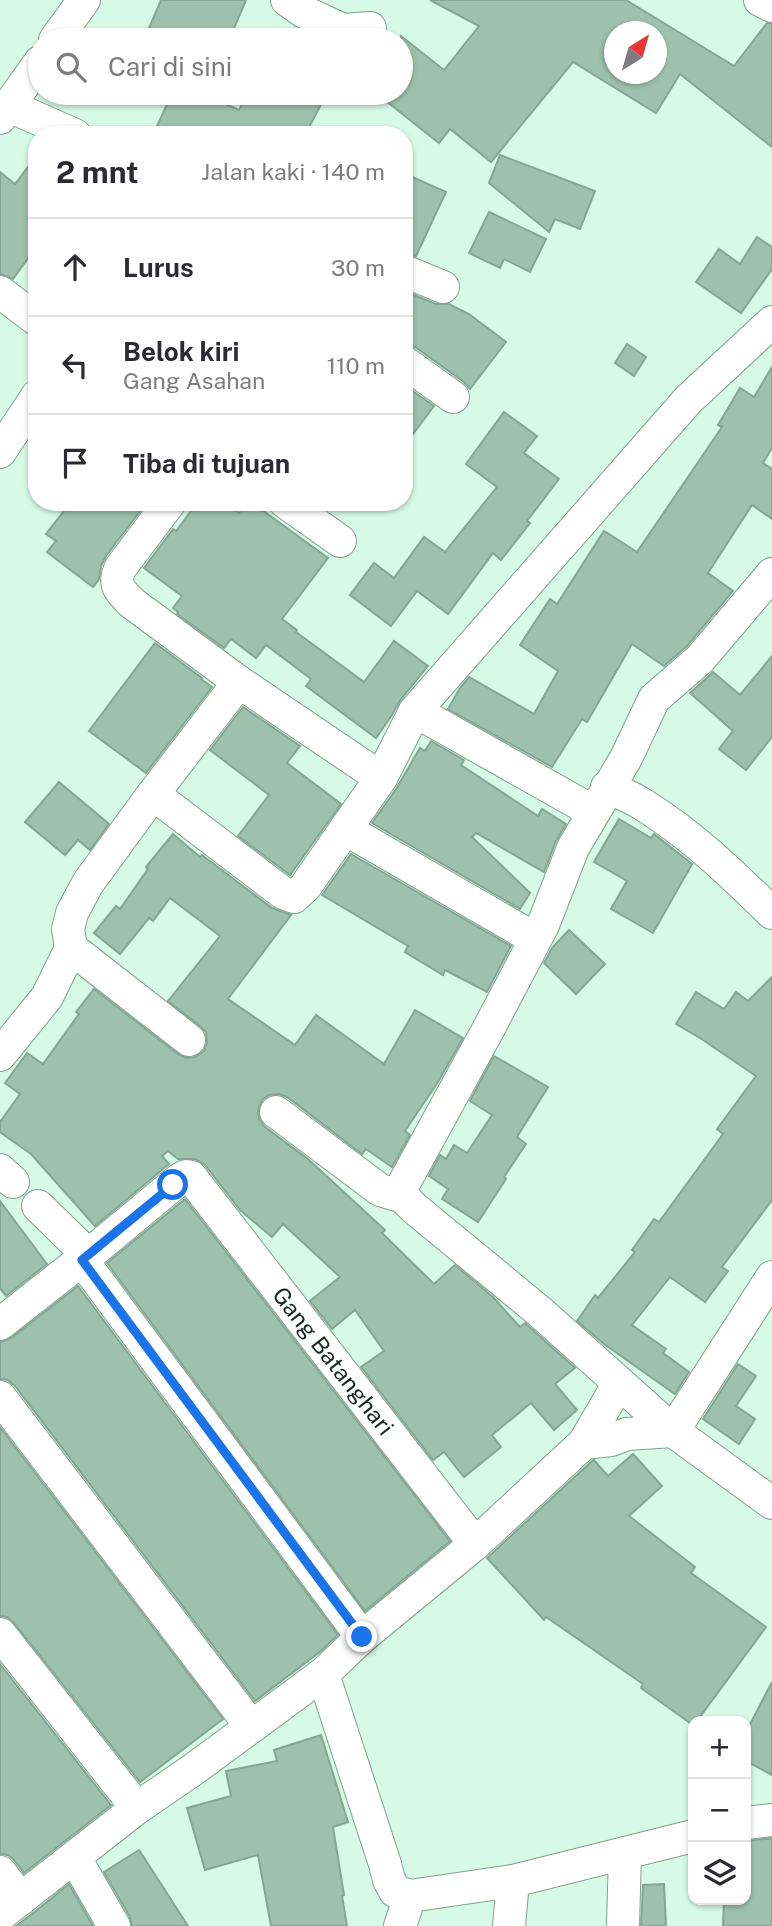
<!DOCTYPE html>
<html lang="id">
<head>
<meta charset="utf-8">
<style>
	body { margin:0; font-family:"Public Sans",sans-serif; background:#f7f7f7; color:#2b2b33 }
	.controls { position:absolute; right:21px; bottom:21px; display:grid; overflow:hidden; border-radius:14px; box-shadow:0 2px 5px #0004 }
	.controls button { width:63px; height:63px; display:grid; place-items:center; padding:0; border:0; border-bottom:2px solid #e1e1e2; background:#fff; color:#2b2b33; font:35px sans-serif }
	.compass { position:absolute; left:604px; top:21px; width:63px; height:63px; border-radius:50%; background:#fff; box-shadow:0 2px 5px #0004; rotate:37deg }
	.stop { position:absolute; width:21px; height:21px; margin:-16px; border:5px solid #1a73e8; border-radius:50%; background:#fff }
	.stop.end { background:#1a73e8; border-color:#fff; box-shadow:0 2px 7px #0008 }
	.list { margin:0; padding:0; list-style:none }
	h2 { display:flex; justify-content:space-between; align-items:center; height:91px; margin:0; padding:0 28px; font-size:30px }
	h2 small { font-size:23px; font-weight:400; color:#7c7c81 }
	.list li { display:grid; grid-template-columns:46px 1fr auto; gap:21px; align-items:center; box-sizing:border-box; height:98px; padding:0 28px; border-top:2px solid #e1e1e2 }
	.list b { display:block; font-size:26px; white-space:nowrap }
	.list p { margin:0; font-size:23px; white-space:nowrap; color:#7c7c81 }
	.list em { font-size:23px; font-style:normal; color:#7c7c81 }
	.icon { flex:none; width:38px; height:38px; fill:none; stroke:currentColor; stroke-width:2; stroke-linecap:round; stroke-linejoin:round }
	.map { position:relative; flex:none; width:772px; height:1926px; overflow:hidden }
	.search { position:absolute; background:#fff; box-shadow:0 2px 5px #0004; left:28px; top:28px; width:385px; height:77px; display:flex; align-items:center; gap:18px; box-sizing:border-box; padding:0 24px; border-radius:38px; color:#7c7c81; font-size:26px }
	.panel { position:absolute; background:#fff; box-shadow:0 2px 5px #0004; left:28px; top:126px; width:385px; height:385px; border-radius:28px }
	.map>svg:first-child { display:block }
	.building { fill:#9ec1ad; stroke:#84a693; stroke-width:2; fill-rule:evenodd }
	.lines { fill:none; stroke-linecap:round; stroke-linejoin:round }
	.minor-casing { stroke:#80a18f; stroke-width:34 }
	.minor { stroke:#fff; stroke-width:32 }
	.route { stroke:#1a73e8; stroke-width:9 }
	.labels { text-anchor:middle; stroke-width:5; stroke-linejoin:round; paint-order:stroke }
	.street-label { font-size:23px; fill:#1a2720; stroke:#fdfdfd }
</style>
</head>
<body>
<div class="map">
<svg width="772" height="1926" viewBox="0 0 772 1926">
	<rect width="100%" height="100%" fill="#d6fae6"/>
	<g class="building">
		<polygon points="161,0 246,0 229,40 144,40"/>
		<path d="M430,0H626L734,66L767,23L772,24V147L680,74L656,113L573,62L491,162L450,129L439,143L376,93H401V36L444,70L479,26ZM614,32H656V74H614Z"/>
		<polygon points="172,93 201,93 239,110 248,93 327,93 305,135 153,135"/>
		<polygon points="37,155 37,246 13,279 0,274 0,172 15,184"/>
		<polygon points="500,155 595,191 580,229 555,219 549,232 489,183"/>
		<polygon points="410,176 446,192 416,256 404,253 404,189"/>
		<polygon points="489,212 546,239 530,272 504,259 500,268 469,253"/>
		<polygon points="757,237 772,247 772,269 741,313 696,282 719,249 740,264"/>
		<polygon points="404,291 436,304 449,304 469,314 506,342 470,389 464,382 415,347 404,344"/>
		<polygon points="627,344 646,357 634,376 615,363"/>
		<polygon points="772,367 772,448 763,463 772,469 772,519 752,505 708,573 733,591 687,646 664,666 632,644 587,722 582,719 552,767 448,709 460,688 469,677 534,714 558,671 520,645 550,599 557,604 604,531 637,552 722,427 718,425 740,388 754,397"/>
		<polygon points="404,385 434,406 404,446"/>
		<polygon points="504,412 537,436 524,453 559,479 527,521 530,523 501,560 493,553 448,614 417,591 391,626 350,595 374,563 394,578 424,537 445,552 497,487 466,464"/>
		<polygon points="71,502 138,502 144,506 106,556 101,566 99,579 93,587 47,552 56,541 46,534"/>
		<polygon points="198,502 224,502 239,513 247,502 251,502 328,558 282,619 297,630 296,632 364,682 394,641 428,666 401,699 392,715 376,738 306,686 311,679 266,645 256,658 231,639 224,648 177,614 178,612 173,608 182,596 144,568 173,529 176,531"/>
		<polygon points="155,643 202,678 201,679 212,687 146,773 89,731"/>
		<polygon points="772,656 772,737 746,770 719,749 733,731 690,693 713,672 740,695"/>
		<polygon points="243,707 300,746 287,763 341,804 290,875 238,836 269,795 210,750"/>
		<polygon points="431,741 464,760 461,765 538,816 542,809 566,824 556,841 544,872 476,833 472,837 530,893 520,909 372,823 396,789 420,748 425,751"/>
		<polygon points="59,782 109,824 90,850 78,840 65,855 25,822"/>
		<polygon points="619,819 651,838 654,834 692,864 653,933 611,909 627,881 594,862"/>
		<polygon points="173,834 200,857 202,855 272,908 291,915 228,999 295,1045 316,1015 384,1064 415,1010 463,1038 438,1082 405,1131 410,1135 392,1167 366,1149 362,1154 287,1097 279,1094 269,1095 262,1100 258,1109 259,1119 265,1127 308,1159 385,1230 382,1233 434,1284 455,1265 493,1297 520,1327 525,1323 575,1368 555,1384 577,1410 554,1430 531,1403 492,1435 501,1447 464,1477 444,1452 433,1460 361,1367 384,1351 355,1310 332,1329 310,1301 340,1277 283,1224 272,1237 240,1210 205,1165 195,1159 178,1159 168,1151 162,1156 169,1164 95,1226 31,1154 0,1132 0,1122 20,1094 5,1083 27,1053 43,1064 79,1014 76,1012 94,989 178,1054 186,1058 195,1057 204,1051 207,1042 206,1032 200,1026 168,1001 220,936 170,898 153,921 149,918 120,954 94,933 116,906 120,909 148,869 146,867"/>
		<polygon points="351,854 511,946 487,992 445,970 443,975 405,952 408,946 322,895"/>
		<polygon points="569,930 605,964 576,994 544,963 552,948"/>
		<polygon points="772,977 772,1200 722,1267 728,1271 705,1302 670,1277 632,1325 666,1349 663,1353 689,1372 675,1394 604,1344 577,1321 595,1295 598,1298 635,1252 632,1250 654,1219 659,1222 723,1134 717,1129 756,1076 700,1038 676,1024 696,992 724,1009 736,992 748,1001"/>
		<polygon points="494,1056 548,1087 517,1137 526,1144 504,1177 506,1179 478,1222 442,1199 448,1189 429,1176 440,1155 446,1159 454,1145 467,1153 492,1115 470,1101"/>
		<polygon points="185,1199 450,1541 365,1611 107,1263"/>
		<polygon points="0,1201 47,1264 6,1296 0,1288"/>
		<polygon points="78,1286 338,1635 321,1651 255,1701 15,1386 8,1380 0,1379 0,1342 11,1338"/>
		<polygon points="738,1364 756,1376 736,1406 755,1419 739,1444 703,1419"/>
		<polygon points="0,1427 223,1719 140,1782 14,1623 7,1617 0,1616"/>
		<polygon points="633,1454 662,1486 629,1516 695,1567 691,1573 766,1627 697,1721 693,1721 693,1725 641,1688 643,1684 546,1617 544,1620 487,1558 592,1461 594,1460 608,1476"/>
		<polygon points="0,1664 111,1805 24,1873 14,1860 8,1855 0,1854"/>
		<polygon points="772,1682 772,1775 746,1761 746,1732"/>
		<polygon points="321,1735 348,1822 333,1827 344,1895 342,1896 347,1926 271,1926 258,1855 205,1870 187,1808 231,1796 226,1771 277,1761 274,1750"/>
		<polygon points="772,1838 772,1926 723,1926 724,1900 746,1900 746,1841"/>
		<polygon points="139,1850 152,1870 188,1926 132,1926 130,1917 104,1872"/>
		<polygon points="69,1884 93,1926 16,1926 32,1914"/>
		<polygon points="664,1884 666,1926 641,1926 643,1885"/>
	</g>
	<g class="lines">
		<defs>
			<g id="minor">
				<polyline points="287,0 304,12 343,30 370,28"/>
				<polyline points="760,0 772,6"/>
				<polyline points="55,40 84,0"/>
				<polyline points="9,106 75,135"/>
				<polyline points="0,118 40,62"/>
				<polyline points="404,271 443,287"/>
				<polyline points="0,292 37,320"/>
				<polyline points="404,362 453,397"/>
				<polyline points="0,452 37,396"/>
				<path d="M170,502L121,567C112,585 120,591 132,603L239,682L381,778"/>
				<polyline points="285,502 340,541"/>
				<polyline points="415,711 688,400 772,322"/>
				<path d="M607,787C619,792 631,797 642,804C691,834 731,873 772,913"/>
				<polyline points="153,794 283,893 294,897 305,887 381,778 415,711 585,807"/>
				<polyline points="345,829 525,933"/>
				<polyline points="71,948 189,1040"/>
				<polyline points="0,1055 47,997 71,948 68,929 72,913 88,883 153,794 239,682"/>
				<polyline points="276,1112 380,1190 403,1197 414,1208 539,1311 673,1431 772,1277"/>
				<polyline points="0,1170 13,1182"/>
				<polyline points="403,1197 403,1185 489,1028 543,925 573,848 626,758 654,699 700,659 772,574"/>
				<polyline points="38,1206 88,1255"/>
				<polyline points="82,1260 362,1637"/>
				<polyline points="0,1324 98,1247 180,1179 186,1176 191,1177 475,1544"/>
				<polyline points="0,1397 251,1726"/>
				<polyline points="584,1443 619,1383"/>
				<polyline points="0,1634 137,1808"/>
				<polyline points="323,1674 385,1864 389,1880 395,1891 410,1896 513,1881 693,1836"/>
				<polyline points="746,1823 772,1820"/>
				<polyline points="75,1858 114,1926"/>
				<polyline points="0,1872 21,1899"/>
				<polyline points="0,1915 137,1808 194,1769 323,1674 362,1637 475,1544 584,1443 611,1440 627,1434 673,1431 772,1503"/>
				<polyline points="400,1926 410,1896"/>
				<polyline points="509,1926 513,1881"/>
				<polyline points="623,1926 625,1853"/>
			</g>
		</defs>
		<use href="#minor" class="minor-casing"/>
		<use href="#minor" class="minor"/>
	</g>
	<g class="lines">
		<polyline class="route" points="173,1185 82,1260 362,1637"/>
	</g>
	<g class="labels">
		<g class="street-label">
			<text transform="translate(333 1361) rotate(52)" y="8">Gang Batanghari</text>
		</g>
	</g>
</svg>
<div class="controls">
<button>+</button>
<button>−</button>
<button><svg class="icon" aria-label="layers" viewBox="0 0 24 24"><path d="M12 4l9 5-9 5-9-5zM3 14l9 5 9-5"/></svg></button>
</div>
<svg class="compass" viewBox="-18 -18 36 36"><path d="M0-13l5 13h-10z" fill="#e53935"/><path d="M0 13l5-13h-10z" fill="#7c7c81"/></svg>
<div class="stop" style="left:173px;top:1185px"></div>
<div class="stop end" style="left:362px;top:1637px"></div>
<div class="search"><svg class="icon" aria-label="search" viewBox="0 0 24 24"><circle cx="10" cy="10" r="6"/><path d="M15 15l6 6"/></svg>Cari di sini</div>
<section class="panel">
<h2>2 mnt<small>Jalan kaki · 140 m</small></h2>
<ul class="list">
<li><svg class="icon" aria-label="ahead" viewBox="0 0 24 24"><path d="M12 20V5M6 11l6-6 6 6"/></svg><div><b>Lurus</b></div><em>30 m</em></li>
<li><svg class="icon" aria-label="left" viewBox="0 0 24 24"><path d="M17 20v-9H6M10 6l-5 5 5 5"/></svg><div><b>Belok kiri</b><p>Gang Asahan</p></div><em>110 m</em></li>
<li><svg class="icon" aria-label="arrive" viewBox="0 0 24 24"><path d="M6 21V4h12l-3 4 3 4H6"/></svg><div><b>Tiba di tujuan</b></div></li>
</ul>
</section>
</div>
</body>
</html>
